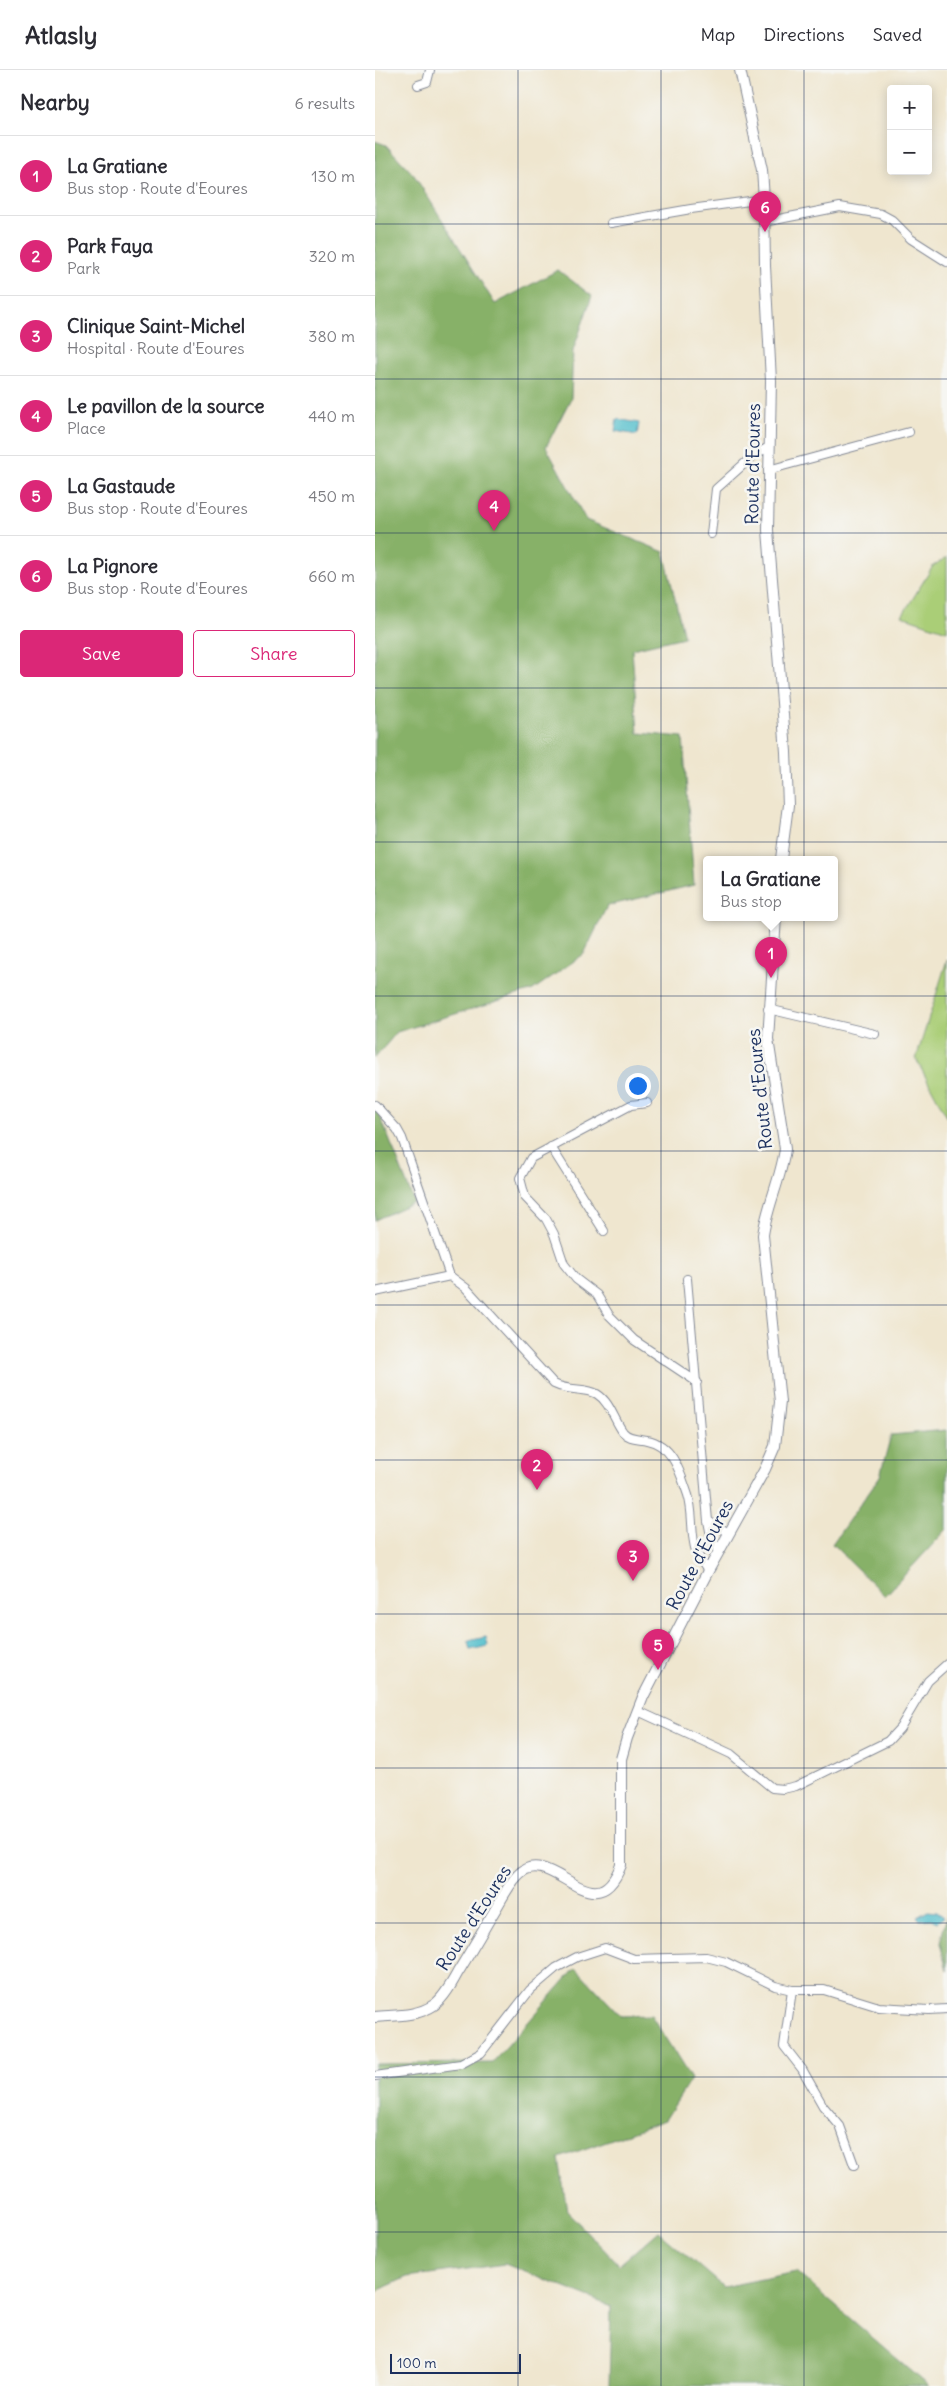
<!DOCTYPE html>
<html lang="en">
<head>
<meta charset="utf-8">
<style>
	body { margin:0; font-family:Delius,sans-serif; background:#f2f2f3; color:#2b2b33 }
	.controls { position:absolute; right:15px; top:15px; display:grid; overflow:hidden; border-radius:5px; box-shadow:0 2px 12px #0003 }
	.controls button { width:45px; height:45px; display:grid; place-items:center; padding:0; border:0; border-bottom:1px solid #e1e1e2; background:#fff; color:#2b2b33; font:25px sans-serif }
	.scale { position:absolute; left:15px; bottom:12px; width:131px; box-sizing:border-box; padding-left:5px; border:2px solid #1b2f5e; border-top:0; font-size:14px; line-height:18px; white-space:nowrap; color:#1b2f5e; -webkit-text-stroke:4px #f6f6f2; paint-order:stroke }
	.you { position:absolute; left:262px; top:1015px; width:18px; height:18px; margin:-12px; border:4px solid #fff; border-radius:50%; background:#1a73e8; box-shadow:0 0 0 8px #1a73e833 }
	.badge { display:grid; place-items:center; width:32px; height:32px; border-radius:50%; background:#db2777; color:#fff; font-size:16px; font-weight:700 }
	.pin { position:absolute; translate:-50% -41px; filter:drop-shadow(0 1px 2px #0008) }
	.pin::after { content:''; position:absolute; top:26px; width:18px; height:15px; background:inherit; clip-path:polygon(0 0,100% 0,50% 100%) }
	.popup { position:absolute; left:328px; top:786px; width:135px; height:65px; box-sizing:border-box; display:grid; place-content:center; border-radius:5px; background:#fff; filter:drop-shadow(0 1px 4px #0005); font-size:16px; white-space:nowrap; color:#7c7c81 }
	.popup b { font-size:19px; color:#2b2b33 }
	.popup::after { content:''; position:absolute; left:50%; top:100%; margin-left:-10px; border:10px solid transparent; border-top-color:#fff }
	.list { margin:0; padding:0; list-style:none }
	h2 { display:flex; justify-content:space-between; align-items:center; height:65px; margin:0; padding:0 20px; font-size:21px }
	h2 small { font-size:16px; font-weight:400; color:#7c7c81 }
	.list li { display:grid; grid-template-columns:32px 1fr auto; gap:15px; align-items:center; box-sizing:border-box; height:80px; padding:0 20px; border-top:1px solid #e1e1e2 }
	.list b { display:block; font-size:19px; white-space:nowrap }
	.list p { margin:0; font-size:16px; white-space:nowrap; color:#7c7c81 }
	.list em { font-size:16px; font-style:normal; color:#7c7c81 }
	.actions { display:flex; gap:10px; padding:15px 20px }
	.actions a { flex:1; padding:11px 0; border:1px solid #db2777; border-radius:5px; text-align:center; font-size:18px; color:#db2777 }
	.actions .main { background:#db2777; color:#fff }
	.map { position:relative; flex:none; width:572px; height:2316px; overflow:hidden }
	header { display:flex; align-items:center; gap:30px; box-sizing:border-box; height:70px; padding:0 25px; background:#fff; border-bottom:1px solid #e1e1e2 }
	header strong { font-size:24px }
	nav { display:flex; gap:28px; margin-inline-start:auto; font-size:18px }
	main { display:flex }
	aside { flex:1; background:#fff }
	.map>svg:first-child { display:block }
	.green { fill:#aace77; stroke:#627e6a }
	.forest { fill:#87b168; stroke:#517063 }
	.water { fill:#52bfcc; stroke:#367795 }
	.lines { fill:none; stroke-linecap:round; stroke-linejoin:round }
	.minor-casing { stroke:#858a96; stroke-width:10 }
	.tertiary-casing { stroke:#858a96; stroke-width:12 }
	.minor { stroke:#fff; stroke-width:8 }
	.tertiary { stroke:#fff; stroke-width:10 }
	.grid { fill:none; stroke:#1b2f5e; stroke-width:1; stroke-opacity:0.55 }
	.labels { text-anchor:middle; stroke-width:5; stroke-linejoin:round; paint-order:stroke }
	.street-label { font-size:18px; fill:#1b2f5e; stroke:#f6f6f2 }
</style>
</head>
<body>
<header>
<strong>Atlasly</strong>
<nav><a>Map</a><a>Directions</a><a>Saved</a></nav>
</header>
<main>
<aside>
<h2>Nearby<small>6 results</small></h2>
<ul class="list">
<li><span class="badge">1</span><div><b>La Gratiane</b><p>Bus stop · Route d'Eoures</p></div><em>130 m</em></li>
<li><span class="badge">2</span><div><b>Park Faya</b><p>Park</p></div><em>320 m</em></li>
<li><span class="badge">3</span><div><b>Clinique Saint-Michel</b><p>Hospital · Route d'Eoures</p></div><em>380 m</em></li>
<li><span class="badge">4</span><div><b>Le pavillon de la source</b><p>Place</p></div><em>440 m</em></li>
<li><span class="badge">5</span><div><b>La Gastaude</b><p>Bus stop · Route d'Eoures</p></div><em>450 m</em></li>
<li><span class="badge">6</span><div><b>La Pignore</b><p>Bus stop · Route d'Eoures</p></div><em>660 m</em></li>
</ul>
<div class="actions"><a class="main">Save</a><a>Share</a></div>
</aside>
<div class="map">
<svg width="572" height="2316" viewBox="0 0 572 2316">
	<rect width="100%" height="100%" fill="#f6f6f2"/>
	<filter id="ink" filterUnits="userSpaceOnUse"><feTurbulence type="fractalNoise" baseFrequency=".02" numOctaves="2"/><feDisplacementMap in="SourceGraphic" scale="10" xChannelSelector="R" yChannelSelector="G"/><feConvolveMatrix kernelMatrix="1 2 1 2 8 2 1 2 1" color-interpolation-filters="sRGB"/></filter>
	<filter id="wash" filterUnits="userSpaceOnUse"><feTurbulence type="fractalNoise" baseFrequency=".0096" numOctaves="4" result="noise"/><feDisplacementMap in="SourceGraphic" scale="20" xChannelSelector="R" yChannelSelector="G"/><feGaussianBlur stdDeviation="1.12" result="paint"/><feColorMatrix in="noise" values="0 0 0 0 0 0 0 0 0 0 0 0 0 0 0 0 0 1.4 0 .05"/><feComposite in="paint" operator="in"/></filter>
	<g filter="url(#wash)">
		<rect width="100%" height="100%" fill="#efe6cf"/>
		<g class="green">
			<polygon points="572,487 572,561 527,546 558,496"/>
			<polygon points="572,890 572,1047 541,989"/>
		</g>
		<g class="forest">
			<polygon points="0,71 11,75 39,105 120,234 183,200 217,226 198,281 196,328 171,377 211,450 289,482 309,567 257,579 263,663 308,667 319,815 232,836 209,884 158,920 22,962 0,988"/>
			<polygon points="0,1033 39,1132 0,1150"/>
			<polygon points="572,1360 572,1459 510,1526 457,1474 505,1406 516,1365"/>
			<polygon points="572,1845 572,1901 565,1873"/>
			<polygon points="201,1898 246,1946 276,1945 316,2009 290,2050 184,2088 192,2141 244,2195 283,2161 348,2217 421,2202 554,2316 234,2316 236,2236 130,2194 32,2207 0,2222 0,1994 117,1993"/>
		</g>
		<g class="water">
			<polygon points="242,349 264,353 262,365 240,361"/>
			<polygon points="111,1567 113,1576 95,1580 93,1571"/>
			<polygon points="553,1841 562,1842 569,1847 562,1852 556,1849 545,1850 542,1847"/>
		</g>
	</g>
	<g filter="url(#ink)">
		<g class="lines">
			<defs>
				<g id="minor">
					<polyline points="43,15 52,12 55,0"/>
					<polyline points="389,152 465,137 506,144 517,150 536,169 572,192"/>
					<polyline points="236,153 316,139 389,129"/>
					<polyline points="393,400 534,362"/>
					<polyline points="336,464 341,419 379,385 394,377"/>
					<polyline points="393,939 500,964"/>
					<polyline points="272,1033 256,1035 156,1088 145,1108 150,1127 171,1149 179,1164 189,1194 201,1209 222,1225 234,1245 259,1270 322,1312"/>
					<polyline points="0,1035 22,1059 27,1068 75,1206"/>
					<polyline points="176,1077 229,1161"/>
					<polyline points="312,1209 333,1451 337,1471 345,1480"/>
					<path d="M0,1222L75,1206L91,1218L179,1314C195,1322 211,1317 222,1324C235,1332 239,1350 248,1362C254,1369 263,1368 272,1370C298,1375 305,1402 313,1425C319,1443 315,1463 321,1481C324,1488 329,1495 333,1501"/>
					<polyline points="333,1451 354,1463"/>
					<polyline points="263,1641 356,1684 397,1718 408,1719 421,1716 513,1671 525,1658 553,1611 572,1594"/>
					<polyline points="417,1920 409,1976 427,1999 448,2036 465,2056 479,2095"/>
					<polyline points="0,2006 86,1994 106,1983 155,1920 181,1898 202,1887 230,1878 259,1889 331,1887 351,1892 400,1916 417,1920 449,1920 504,1937 554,1940 572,1939"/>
				</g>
				<g id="tertiary">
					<polyline points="365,0 387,100 389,129 390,196 396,311 393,460 411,682 413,735 406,789"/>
					<path d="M0,1947C20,1945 41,1947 59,1935C69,1928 77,1913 83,1902C96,1881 108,1860 120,1840C127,1828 134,1814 143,1805C175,1771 220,1864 246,1795V1689L252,1668L268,1627L333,1501L390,1399L400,1376L405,1332L388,1165C392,1136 406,1109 410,1079L393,969L401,847"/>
				</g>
			</defs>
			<use href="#minor" class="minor-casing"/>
			<use href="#tertiary" class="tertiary-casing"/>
			<use href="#minor" class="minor"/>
			<use href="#tertiary" class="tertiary"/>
		</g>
	</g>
	<path class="grid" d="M143,0V2316M286,0V2316M429,0V2316M0,154H572M0,309H572M0,463H572M0,618H572M0,772H572M0,926H572M0,1081H572M0,1235H572M0,1390H572M0,1544H572M0,1698H572M0,1853H572M0,2007H572M0,2162H572"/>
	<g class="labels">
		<g class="street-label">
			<text transform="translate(378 394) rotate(-89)" y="6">Route d'Eoures</text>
			<text transform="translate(385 1019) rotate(-96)" y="6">Route d'Eoures</text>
			<text transform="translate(325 1485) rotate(-62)" y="6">Route d'Eoures</text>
			<text transform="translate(99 1848) rotate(-57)" y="6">Route d'Eoures</text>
		</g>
	</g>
</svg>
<div class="controls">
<button>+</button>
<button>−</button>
</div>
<div class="scale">100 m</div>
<div class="you"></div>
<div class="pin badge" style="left:396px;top:908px">1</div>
<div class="popup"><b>La Gratiane</b>Bus stop</div>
<div class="pin badge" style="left:162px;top:1420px">2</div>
<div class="pin badge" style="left:258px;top:1511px">3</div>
<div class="pin badge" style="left:119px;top:461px">4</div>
<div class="pin badge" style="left:283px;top:1600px">5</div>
<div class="pin badge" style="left:390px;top:162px">6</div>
</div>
</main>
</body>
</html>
